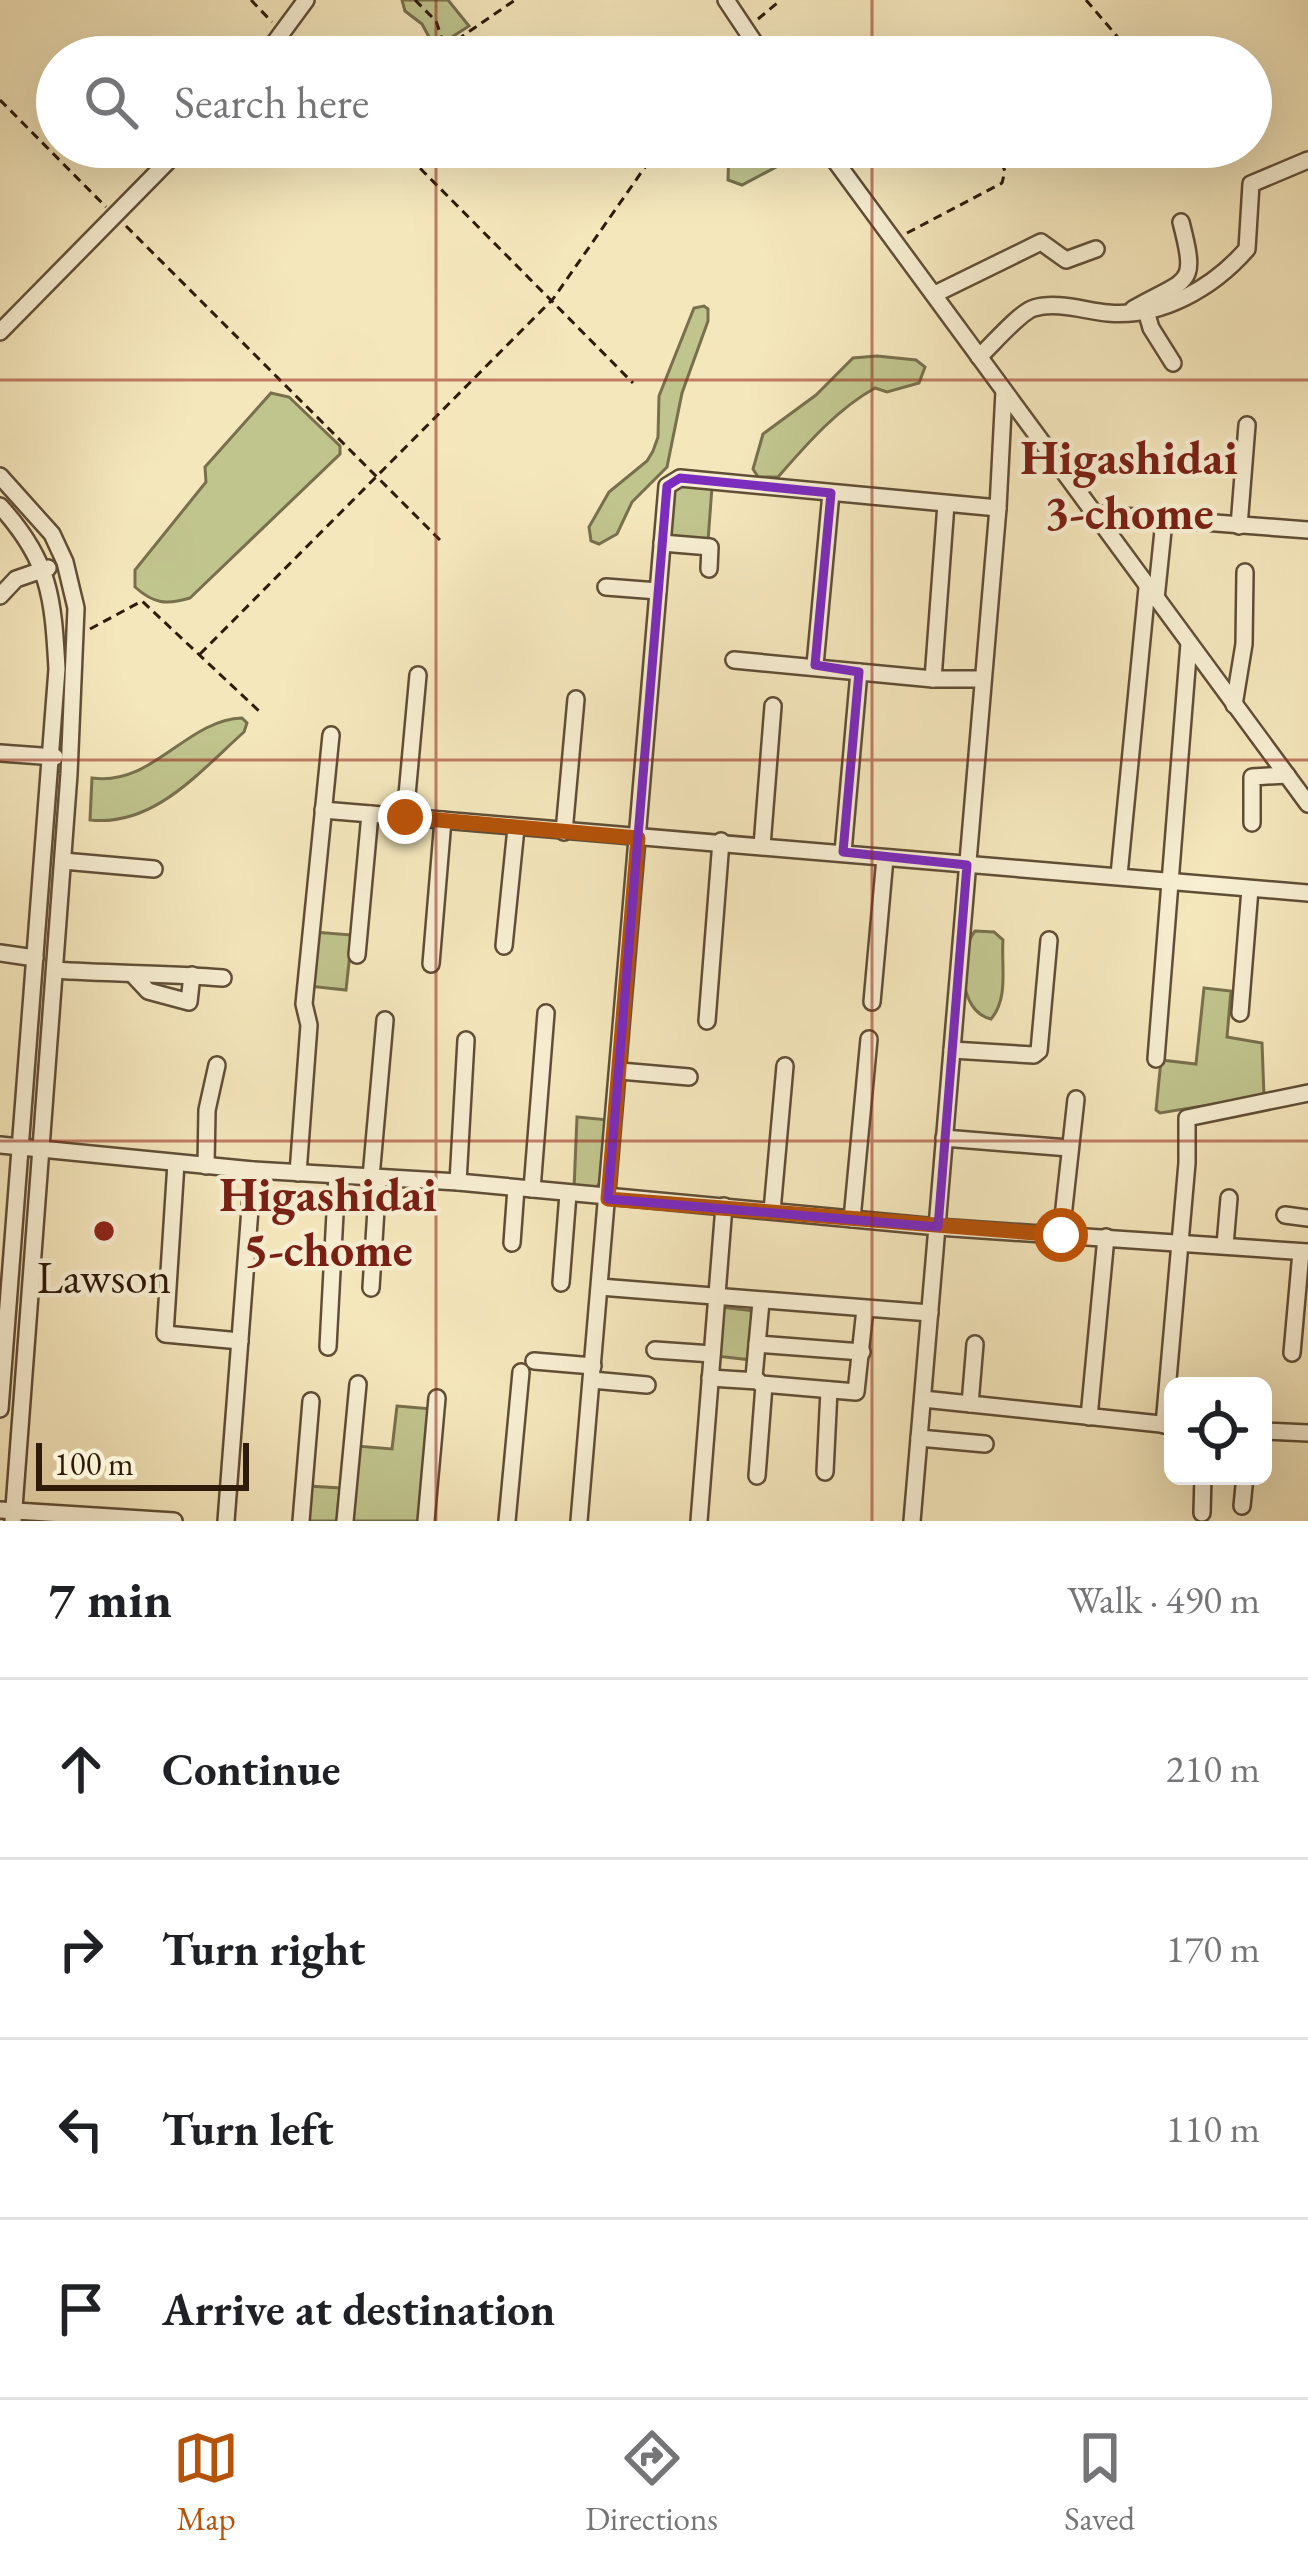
<!DOCTYPE html>
<html lang="en">
<head>
<meta charset="utf-8">
<style>
	body { margin:0; font-family:"EB Garamond",serif; background:#f2f2f2; color:#202124 }
	.controls { position:absolute; right:36px; bottom:36px; display:grid; overflow:hidden; border-radius:18px; box-shadow:0 12px 48px #0002 }
	.controls button { width:108px; height:108px; display:grid; place-items:center; padding:0; border:0; border-bottom:3px solid #e0e0e0; background:#fff; color:#202124; font:60px sans-serif }
	.scale { position:absolute; left:36px; bottom:30px; width:213px; box-sizing:border-box; padding-left:12px; border:6px solid #2f1b0a; border-top:0; font-size:33px; line-height:42px; white-space:nowrap; color:#2f1b0a; -webkit-text-stroke:9px #f8efd3; paint-order:stroke }
	.stop { position:absolute; width:36px; height:36px; margin:-27px; border:9px solid #b45309; border-radius:50%; background:#fff }
	.stop.end { background:#b45309; border-color:#fff; box-shadow:0 3px 12px #0008 }
	.list { margin:0; padding:0; list-style:none }
	h2 { display:flex; justify-content:space-between; align-items:center; height:156px; margin:0; padding:0 48px; font-size:51px }
	h2 small { font-size:39px; font-weight:400; color:#757577 }
	.list li { display:grid; grid-template-columns:78px 1fr auto; gap:36px; align-items:center; box-sizing:border-box; height:180px; padding:0 48px; border-top:3px solid #e0e0e0 }
	.list b { display:block; font-size:45px; white-space:nowrap }
	.list em { font-size:39px; font-style:normal; color:#757577 }
	.icon { flex:none; width:66px; height:66px; fill:none; stroke:currentColor; stroke-width:2; stroke-linecap:round; stroke-linejoin:round }
	.map { position:relative; flex:none; width:1308px; height:1521px; overflow:hidden }
	.search { position:absolute; background:#fff; box-shadow:0 12px 48px #0002; left:36px; right:36px; top:36px; height:132px; display:flex; align-items:center; gap:30px; box-sizing:border-box; padding:0 42px; border-radius:66px; color:#757577; font-size:45px }
	.sheet { height:876px; background:#fff }
	nav { display:flex; justify-content:space-around; align-items:center; box-sizing:border-box; height:168px; border-top:3px solid #e0e0e0; background:#fff; font-size:33px; color:#757577 }
	nav a { display:grid; justify-items:center; gap:6px }
	nav .on { color:#b45309 }
	.map>svg:first-child { display:block }
	.green { fill:#c0c48d; stroke:#78704c; stroke-width:3 }
	.lines { fill:none; stroke-linecap:round; stroke-linejoin:round }
	.minor-casing { stroke:#604e36; stroke-width:20 }
	.path { stroke:#2f1b0a; stroke-width:3; stroke-dasharray:9 6; stroke-linecap:butt }
	.minor { stroke:#f8efd3; stroke-width:15 }
	.route { stroke:#b45309; stroke-width:15 }
	.marked { fill:none; stroke:#7b2cbf; stroke-width:9; stroke-linejoin:round }
	.grid { fill:none; stroke:#8f2418; stroke-width:3; stroke-opacity:0.55 }
	.poi-dot { fill:#8f2418; stroke:#f8efd3; stroke-width:4.5 }
	.labels { text-anchor:middle; stroke-width:9; stroke-linejoin:round; paint-order:stroke }
	.poi-label { font-size:45px; fill:#2f1b0a; stroke:#f8efd3 }
	.neighbourhood-label { font-size:48px; font-weight:bold; fill:#7a1f14; stroke:#f8efd3 }
</style>
</head>
<body>
<div class="map">
<svg width="1308" height="1521" viewBox="0 0 1308 1521">
	<rect width="100%" height="100%" fill="#f5e7bc"/>
	<filter id="stains"><feTurbulence type="fractalNoise" baseFrequency=".00167" numOctaves="4"/><feColorMatrix values="0 0 0 0 .2 0 0 0 0 .09 0 0 0 0 .02 0 0 0 .5 -.17"/></filter>
	<radialGradient id="worn" r=".72"><stop offset=".6" stop-color="#630" stop-opacity="0"/><stop offset="1" stop-color="#630" stop-opacity=".3"/></radialGradient>
	<g class="green">
		<polygon points="402,0 448,0 469,26 435,48 422,24 405,11"/>
		<polygon points="729,147 781,147 778,166 742,185 728,180"/>
		<polygon points="704,306 708,309 708,321 682,393 667,467 632,502 617,534 599,544 591,541 589,527 609,492 647,461 653,451 658,437 659,396 694,308"/>
		<path d="M877,356L916,360L925,367L919,383L887,392L875,388C837,409 806,445 778,477H758L753,469L763,434L816,395L853,358Z"/>
		<path d="M271,393L289,397L340,446V454L190,598C166,605 154,604 135,587V570L206,482L205,467Z"/>
		<polygon points="682,485 712,487 708,541 666,538 670,490"/>
		<path d="M242,718L247,723L244,732C199,772 154,827 90,820L92,778C152,787 186,720 242,718Z"/>
		<path d="M975,931L994,932L1003,940C1001,966 1009,998 991,1019C957,1011 958,952 975,931Z"/>
		<polygon points="314,932 352,935 346,990 308,986"/>
		<polygon points="1204,988 1231,991 1227,1037 1262,1043 1264,1096 1160,1113 1156,1110 1161,1060 1196,1064"/>
		<polygon points="577,1117 609,1120 603,1185 598,1185 597,1191 574,1189"/>
		<polygon points="720,1307 755,1311 751,1360 716,1356"/>
		<polygon points="397,1406 433,1409 421,1521 350,1521 357,1446 392,1449"/>
		<polygon points="308,1486 340,1488 337,1521 306,1521"/>
	</g>
	<g class="lines">
		<defs>
			<g id="minor">
				<polyline points="726,0 764,57"/>
				<polyline points="264,57 306,0"/>
				<polyline points="825,147 1308,804"/>
				<polyline points="935,294 1041,242 1066,260 1096,249"/>
				<path d="M1133,309C1189,277 1198,288 1181,222"/>
				<polyline points="1146,311 1151,328 1173,363"/>
				<polyline points="0,332 182,147"/>
				<path d="M979,357C992,345 1020,312 1034,308C1056,301 1086,311 1108,313C1161,318 1213,288 1247,249L1251,184L1308,160"/>
				<polyline points="0,476 52,534 65,562 76,608 69,774 13,1521"/>
				<path d="M0,506C50,561 53,597 57,669L0,1409"/>
				<polyline points="1096,514 1308,530"/>
				<polyline points="1239,526 1247,425"/>
				<polyline points="662,543 710,547 709,569"/>
				<polyline points="606,587 658,591"/>
				<polyline points="0,596 16,579 48,568"/>
				<polyline points="1156,599 1164,521"/>
				<polyline points="734,660 933,679 983,679"/>
				<polyline points="815,665 831,493"/>
				<polyline points="933,679 946,504"/>
				<polyline points="1234,705 1244,644 1245,572"/>
				<polyline points="0,753 55,757"/>
				<polyline points="323,810 1308,893"/>
				<polyline points="405,817 418,675"/>
				<polyline points="1252,823 1252,777 1287,775"/>
				<polyline points="564,832 576,699"/>
				<polyline points="762,846 773,706"/>
				<polyline points="843,852 859,672"/>
				<polyline points="63,861 154,869"/>
				<polyline points="1119,875 1147,588"/>
				<polyline points="504,946 516,828"/>
				<polyline points="0,953 35,958"/>
				<polyline points="357,955 370,814"/>
				<polyline points="431,964 443,820"/>
				<path d="M55,970C111,974 166,973 223,978"/>
				<polyline points="134,976 148,991 189,1002 192,975"/>
				<polyline points="872,1002 885,858"/>
				<polyline points="1240,1013 1250,889"/>
				<polyline points="707,1021 721,841"/>
				<polyline points="952,1050 1034,1055 1039,1051 1049,940"/>
				<polyline points="1156,1059 1189,643"/>
				<polyline points="620,1071 689,1077"/>
				<polyline points="944,1138 1069,1148"/>
				<polyline points="0,1145 253,1170 458,1182 938,1227 1308,1252"/>
				<polyline points="176,1163 165,1334 240,1341"/>
				<polyline points="206,1166 207,1110 217,1065"/>
				<polyline points="298,1173 309,1025 304,1004 331,735"/>
				<polyline points="371,1177 385,1020"/>
				<polyline points="458,1182 466,1040"/>
				<polyline points="532,1189 546,1013"/>
				<polyline points="772,1211 785,1066"/>
				<polyline points="1285,1215 1308,1218"/>
				<polyline points="852,1219 869,1039"/>
				<polyline points="1061,1235 1076,1099"/>
				<polyline points="512,1243 516,1188"/>
				<polyline points="1225,1245 1229,1198"/>
				<polyline points="561,1283 568,1194"/>
				<polyline points="600,1287 930,1313"/>
				<polyline points="371,1288 378,1178"/>
				<polyline points="761,1302 754,1377 761,1384 856,1392 865,1309"/>
				<polyline points="757,1344 862,1352"/>
				<polyline points="328,1347 337,1175"/>
				<polyline points="655,1350 712,1354"/>
				<polyline points="1292,1353 1301,1252"/>
				<polyline points="534,1361 593,1366"/>
				<polyline points="710,1378 758,1381"/>
				<polyline points="592,1380 647,1385"/>
				<polyline points="923,1399 1170,1425"/>
				<polyline points="970,1404 975,1344"/>
				<polyline points="1089,1417 1106,1237"/>
				<polyline points="1164,1425 1187,1163 1187,1118 1308,1093"/>
				<polyline points="1263,1431 1308,1433"/>
				<polyline points="919,1438 985,1444"/>
				<polyline points="825,1472 829,1390"/>
				<polyline points="757,1476 764,1385"/>
				<polyline points="1242,1506 1245,1476"/>
				<polyline points="0,1510 174,1521"/>
				<polyline points="1202,1513 1203,1476"/>
				<polyline points="226,1521 253,1170"/>
				<polyline points="301,1521 311,1401"/>
				<polyline points="345,1521 358,1384"/>
				<polyline points="426,1521 437,1398"/>
				<polyline points="507,1521 521,1372"/>
				<polyline points="579,1521 667,486 680,478 998,508"/>
				<polyline points="699,1521 724,1206"/>
				<polyline points="912,1521 998,508 1004,391"/>
			</g>
		</defs>
		<use href="#minor" class="minor-casing"/>
		<g class="path">
			<polyline points="251,0 272,22"/>
			<polyline points="415,0 436,21 444,45"/>
			<polyline points="1086,0 1128,49"/>
			<polyline points="758,19 781,0"/>
			<polyline points="292,41 308,57"/>
			<polyline points="432,57 515,0"/>
			<polyline points="725,57 735,44"/>
			<polyline points="0,100 106,207"/>
			<polyline points="399,147 633,383"/>
			<polyline points="126,226 443,543"/>
			<polyline points="907,233 1002,183 1005,171 994,147"/>
			<polyline points="90,629 142,601 259,711"/>
			<polyline points="200,654 553,299 659,147"/>
		</g>
		<use href="#minor" class="minor"/>
	</g>
	<g class="lines">
		<polyline class="route" points="405,817 638,838 608,1199 1061,1235"/>
	</g>
	<path class="marked" d="M680,478L831,493L815,665L859,672L843,852L967,865L938,1227L608,1199L667,486Z"/>
	<path class="grid" d="M436,0V57M872,0V57M436,147V1521M872,147V1521M0,380H1308M0,760H1308M0,1141H1308"/>
	<circle class="poi-dot" cx="104" cy="1231" r="12"/>
	<g class="labels">
		<g class="poi-label">
			<text x="104" y="1293">Lawson</text>
		</g>
		<g class="neighbourhood-label">
			<text x="1129" y="474">Higashidai<tspan x="1129" dy="55">3-chome</tspan></text>
			<text x="328" y="1211">Higashidai<tspan x="328" dy="55">5-chome</tspan></text>
		</g>
	</g>
	<rect width="100%" height="100%" filter="url(#stains)"/>
	<rect width="100%" height="100%" fill="url(#worn)"/>
</svg>
<div class="controls">
<button><svg class="icon" aria-label="locate" viewBox="0 0 24 24"><circle cx="12" cy="12" r="6"/><path d="M12 2v4M12 18v4M2 12h4M18 12h4"/></svg></button>
</div>
<div class="scale">100 m</div>
<div class="stop" style="left:1061px;top:1235px"></div>
<div class="stop end" style="left:405px;top:817px"></div>
<div class="search"><svg class="icon" aria-label="search" viewBox="0 0 24 24"><circle cx="10" cy="10" r="6"/><path d="M15 15l6 6"/></svg>Search here</div>
</div>
<section class="sheet">
<h2>7 min<small>Walk · 490 m</small></h2>
<ul class="list">
<li><svg class="icon" aria-label="ahead" viewBox="0 0 24 24"><path d="M12 20V5M6 11l6-6 6 6"/></svg><div><b>Continue</b></div><em>210 m</em></li>
<li><svg class="icon" aria-label="right" viewBox="0 0 24 24"><path d="M7 20v-9h11M14 6l5 5-5 5"/></svg><div><b>Turn right</b></div><em>170 m</em></li>
<li><svg class="icon" aria-label="left" viewBox="0 0 24 24"><path d="M17 20v-9H6M10 6l-5 5 5 5"/></svg><div><b>Turn left</b></div><em>110 m</em></li>
<li><svg class="icon" aria-label="arrive" viewBox="0 0 24 24"><path d="M6 21V4h12l-3 4 3 4H6"/></svg><div><b>Arrive at destination</b></div></li>
</ul>
</section>
<nav>
<a class="on"><svg class="icon" aria-label="map" viewBox="0 0 24 24"><path d="M3 6l6-2 6 2 6-2v14l-6 2-6-2-6 2zM9 4v14M15 6v14"/></svg>Map</a>
<a><svg class="icon" aria-label="directions" viewBox="0 0 24 24"><path d="M12 3l9 9-9 9-9-9zM9 14v-3h6M13 9l2 2-2 2"/></svg>Directions</a>
<a><svg class="icon" aria-label="saved" viewBox="0 0 24 24"><path d="M7 4h10v16l-5-4-5 4z"/></svg>Saved</a>
</nav>
</body>
</html>
